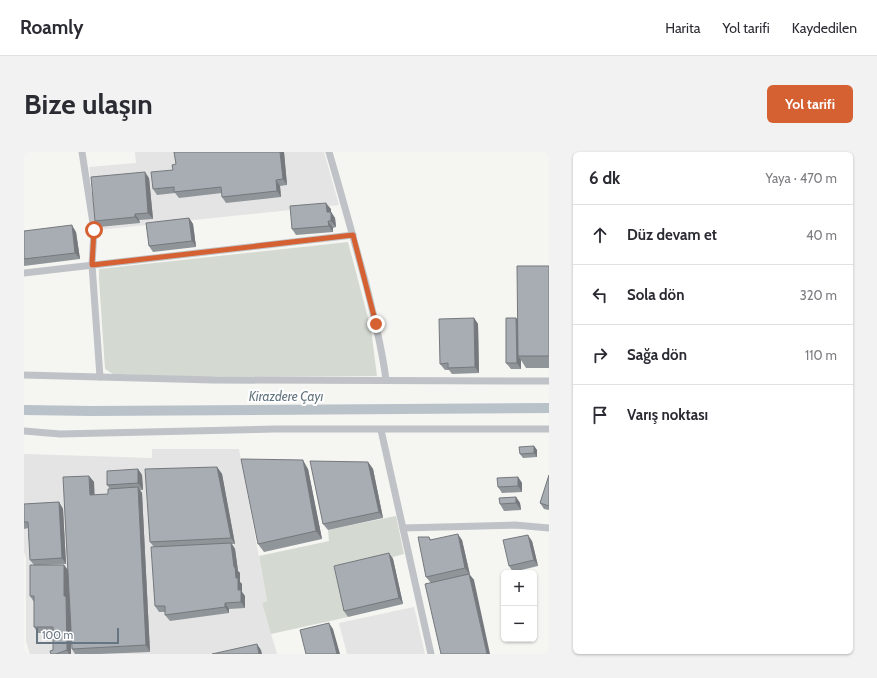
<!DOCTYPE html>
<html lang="tr">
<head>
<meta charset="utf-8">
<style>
	body { margin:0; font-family:Cabin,sans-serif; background:#f2f2f3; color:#2b2b33 }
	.controls { position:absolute; right:12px; bottom:12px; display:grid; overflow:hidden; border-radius:6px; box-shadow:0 1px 3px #0004 }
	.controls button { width:36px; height:36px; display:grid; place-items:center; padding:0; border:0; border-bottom:1px solid #e1e1e2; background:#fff; color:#2b2b33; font:20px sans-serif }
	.scale { position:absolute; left:12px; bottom:10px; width:83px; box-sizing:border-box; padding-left:4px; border:2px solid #677481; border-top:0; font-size:11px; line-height:14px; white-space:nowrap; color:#677481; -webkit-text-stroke:3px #fff; paint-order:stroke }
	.stop { position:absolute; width:12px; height:12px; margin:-9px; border:3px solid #d56032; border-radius:50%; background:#fff }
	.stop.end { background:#d56032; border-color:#fff; box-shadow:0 1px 4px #0008 }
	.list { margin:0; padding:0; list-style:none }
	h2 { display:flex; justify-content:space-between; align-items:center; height:52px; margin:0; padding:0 16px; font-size:17px }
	h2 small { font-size:13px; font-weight:400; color:#7c7c81 }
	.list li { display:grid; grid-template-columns:26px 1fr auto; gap:12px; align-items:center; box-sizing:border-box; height:60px; padding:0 16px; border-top:1px solid #e1e1e2 }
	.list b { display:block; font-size:15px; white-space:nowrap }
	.list em { font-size:13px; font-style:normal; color:#7c7c81 }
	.icon { flex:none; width:22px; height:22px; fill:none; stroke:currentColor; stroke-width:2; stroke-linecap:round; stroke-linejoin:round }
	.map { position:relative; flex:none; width:525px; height:502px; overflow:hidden; border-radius:6px }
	header { display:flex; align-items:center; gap:24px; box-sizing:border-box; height:56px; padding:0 20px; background:#fff; border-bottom:1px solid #e1e1e2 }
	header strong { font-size:19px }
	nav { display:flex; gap:22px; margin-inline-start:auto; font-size:14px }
	.intro { display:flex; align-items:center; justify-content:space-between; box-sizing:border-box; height:96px; padding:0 24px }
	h1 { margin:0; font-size:28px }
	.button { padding:10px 18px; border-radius:6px; background:#d56032; color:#fff; font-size:14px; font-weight:700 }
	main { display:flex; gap:24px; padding:0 24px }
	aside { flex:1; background:#fff; border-radius:6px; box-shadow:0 1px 3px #0004 }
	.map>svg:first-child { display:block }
	.built { fill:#e3e4e3 }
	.green { fill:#d4dad2 }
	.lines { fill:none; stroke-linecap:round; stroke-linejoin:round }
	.river { stroke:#b9c2c8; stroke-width:10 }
	.minor { stroke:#bfc2c6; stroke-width:7 }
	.wall { fill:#90959a }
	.shaded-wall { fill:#75797d }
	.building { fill:#a7adb3; stroke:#75797d }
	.route { stroke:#d56032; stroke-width:5 }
	.labels { text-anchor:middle; stroke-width:4; stroke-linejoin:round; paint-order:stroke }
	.water-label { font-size:13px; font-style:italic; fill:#63757e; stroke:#fff }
</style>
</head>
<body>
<header>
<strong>Roamly</strong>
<nav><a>Harita</a><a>Yol tarifi</a><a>Kaydedilen</a></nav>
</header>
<div class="intro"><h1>Bize ulaşın</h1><a class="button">Yol tarifi</a></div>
<main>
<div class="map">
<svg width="525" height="502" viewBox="0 0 525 502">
	<rect width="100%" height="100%" fill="#f5f5f2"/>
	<g class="built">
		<polygon points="111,0 300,0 315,53 74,78 65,15 112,11"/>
		<polygon points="128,297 215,297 243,449 238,451 253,502 6,502 2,489 2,406 0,400 0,302 128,306"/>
		<polygon points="390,455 401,502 323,502 315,471"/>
	</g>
	<g class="green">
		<polygon points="324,90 347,177 353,224 182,225 89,222 81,217 75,127 75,117"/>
		<polygon points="372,364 380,402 369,405 369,407 314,420 324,465 247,482 238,451 243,449 235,404 305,389 304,378"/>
	</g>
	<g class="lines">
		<polyline class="river" points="0,258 68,259 525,256"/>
		<g class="minor">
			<polyline points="58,0 70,78 68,113 76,225"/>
			<path d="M305,0C318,44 330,88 342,132C350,164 358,195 362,228"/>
			<polyline points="0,121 329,83"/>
			<polyline points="0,223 189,228 525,229"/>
			<polyline points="357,278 407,502"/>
			<polyline points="0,279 36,282 252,277 525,277"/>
			<polyline points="379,376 491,373 525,376"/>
		</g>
	</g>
	<g class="wall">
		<polygon points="150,0 260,0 263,33 256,34 257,45 202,51 198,45 198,41 155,46 151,41 133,43 129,37 149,18 152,12"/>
		<polygon points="125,26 129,67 115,68 116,71 75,75 71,69"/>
		<polygon points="307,57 307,60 311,66 312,75 309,76 309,80 272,83 268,77"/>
		<polygon points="165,66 169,72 172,95 129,100 125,94"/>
		<polygon points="0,79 52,80 56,107 0,114"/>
		<polygon points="525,114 525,216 502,216 497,208 497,217 487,217 482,211 492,166 494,168"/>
		<polygon points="450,166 454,172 455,221 428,222 425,218 421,218 416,212"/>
		<polygon points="510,294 513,298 513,305 499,306 496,302"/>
		<polygon points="344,310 349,317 359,366 304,378 299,372"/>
		<polygon points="193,315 198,322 211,392 208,392 211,397 214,419 216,421 216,430 218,432 218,440 221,444 221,456 205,457 205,461 146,469 141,463 141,460 135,460 131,454 130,395 126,390"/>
		<polygon points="114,317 118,323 119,338 116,338 118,341 126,500 75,502 51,502 48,497 47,481 47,502 27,502 29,498 29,481 14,481 10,475 10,450 6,444 10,413 6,408 4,376 0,377 0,352 35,350 39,357 42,412 20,413 44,418 65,324 70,330 70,343 84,342 86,337 83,333"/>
		<polygon points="284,317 298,387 240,400 234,392"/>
		<polygon points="525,323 525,358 520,357 516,351"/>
		<polygon points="494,325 498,331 498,340 478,341 474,335"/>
		<polygon points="492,345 496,351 497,358 480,359 476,352"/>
		<polygon points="405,385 407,388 438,388 446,423 450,428 407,431 402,425"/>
		<polygon points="508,389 514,414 489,420 485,414"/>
		<polygon points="365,401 369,407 379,452 324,465 320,459"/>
	</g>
	<g class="shaded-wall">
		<polygon points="256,0 260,0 263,33 259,27"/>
		<polygon points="121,20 125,26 129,67 124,61"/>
		<polygon points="252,28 256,34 257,45 253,39"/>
		<polygon points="302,51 307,57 307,60 311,66 312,75 307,69 303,60"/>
		<polygon points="111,62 115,68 116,71 111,65"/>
		<polygon points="165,66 169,72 172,95 168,89"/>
		<polygon points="304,69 309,76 309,80 305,74"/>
		<polygon points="48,73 52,80 56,107 51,101"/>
		<polygon points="450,166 454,172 455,221 451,215"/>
		<polygon points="492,166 496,172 494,204 497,208 497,217 493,211"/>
		<polygon points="510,294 513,298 513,305 510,301"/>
		<polygon points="279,308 284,317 298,387 292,379"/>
		<polygon points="344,310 349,317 359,366 355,360"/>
		<polygon points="193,315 198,322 211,392 207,386"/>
		<polygon points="114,317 118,323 119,338 114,331"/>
		<polygon points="65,324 70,330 71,349 66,343"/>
		<polygon points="494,325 498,331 498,340 494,334"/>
		<polygon points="114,335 118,341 126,500 122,493"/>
		<polygon points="492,345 496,351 497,358 492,351"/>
		<polygon points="35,350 39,357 42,412 38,406"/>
		<polygon points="434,382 438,388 446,423 441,416"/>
		<polygon points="504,383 508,389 514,414 510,408"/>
		<polygon points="207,391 211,397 214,419 216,421 216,430 218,432 218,440 221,444 221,456 217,450 214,438 210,415"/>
		<polygon points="365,401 369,407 379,452 375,446"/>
		<polygon points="40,413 45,419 45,447 47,450 47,502 45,502 43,498 40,444"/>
		<polygon points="445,422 450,428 466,502 463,502"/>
		<polygon points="201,451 205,457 205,461 201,455"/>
		<polygon points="305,471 309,477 316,502 313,502"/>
		<polygon points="233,492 237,498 238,502 235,502"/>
	</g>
	<g class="building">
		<polygon points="150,0 256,0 259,27 252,28 253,39 198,45 197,35 150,40 150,35 129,37 127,20 149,18 148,13 152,12"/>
		<polygon points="121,20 124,61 111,62 111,65 71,69 67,25"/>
		<polygon points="302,51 303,60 307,60 307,69 304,69 305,74 268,77 266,54"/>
		<polygon points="165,66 168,89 125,94 122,71"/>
		<polygon points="48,73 51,101 0,107 0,79"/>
		<polygon points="493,114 525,114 525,204 494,204"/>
		<polygon points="450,166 451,215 424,216 424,211 416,212 415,167"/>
		<polygon points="482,166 492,166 493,211 482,211"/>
		<polygon points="510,294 510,301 496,302 495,295"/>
		<polygon points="217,307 279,308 292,379 234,392"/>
		<polygon points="286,309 344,310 355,360 299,372"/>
		<polygon points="193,315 207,386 126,390 121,317"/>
		<polygon points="114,317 114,331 83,333 83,319"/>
		<polygon points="525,323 525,354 516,351"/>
		<polygon points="65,324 66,343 84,342 84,337 114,335 122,493 48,497 39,325"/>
		<polygon points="494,325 494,334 474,335 473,326"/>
		<polygon points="492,345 492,351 476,352 475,346"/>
		<polygon points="35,350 38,406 6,408 4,370 0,370 0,352"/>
		<polygon points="434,382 441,416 402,425 394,385 405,385 406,388"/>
		<polygon points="504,383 510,408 485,414 479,388"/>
		<polygon points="207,391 210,415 211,415 212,426 214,426 214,438 217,438 217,450 201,451 201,455 141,463 141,454 131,454 127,395"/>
		<polygon points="365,401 375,446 320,459 310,414"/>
		<polygon points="6,413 40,413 40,444 42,444 43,498 32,502 27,502 26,499 29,498 29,475 10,475 10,444 6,444"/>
		<polygon points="445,422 463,502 417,502 401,432"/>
		<polygon points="305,471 313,502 282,502 276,478"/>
		<polygon points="233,492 235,502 188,502"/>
	</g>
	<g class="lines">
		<polyline class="route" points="70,78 68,113 329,83 352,172"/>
	</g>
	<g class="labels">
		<g class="water-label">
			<text x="262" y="249">Kirazdere Çayı</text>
		</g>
	</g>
</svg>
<div class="controls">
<button>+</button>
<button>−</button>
</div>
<div class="scale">100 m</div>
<div class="stop" style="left:70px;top:78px"></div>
<div class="stop end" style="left:352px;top:172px"></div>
</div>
<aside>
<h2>6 dk<small>Yaya · 470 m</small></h2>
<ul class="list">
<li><svg class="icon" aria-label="ahead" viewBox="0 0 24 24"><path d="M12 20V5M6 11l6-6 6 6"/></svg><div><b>Düz devam et</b></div><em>40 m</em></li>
<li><svg class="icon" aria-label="left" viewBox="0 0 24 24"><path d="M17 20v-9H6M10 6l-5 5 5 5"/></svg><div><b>Sola dön</b></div><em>320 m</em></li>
<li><svg class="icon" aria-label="right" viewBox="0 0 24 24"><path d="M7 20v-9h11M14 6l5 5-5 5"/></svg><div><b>Sağa dön</b></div><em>110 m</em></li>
<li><svg class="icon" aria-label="arrive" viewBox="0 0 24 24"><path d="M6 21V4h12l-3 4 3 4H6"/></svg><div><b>Varış noktası</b></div></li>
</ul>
</aside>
</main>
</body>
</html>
